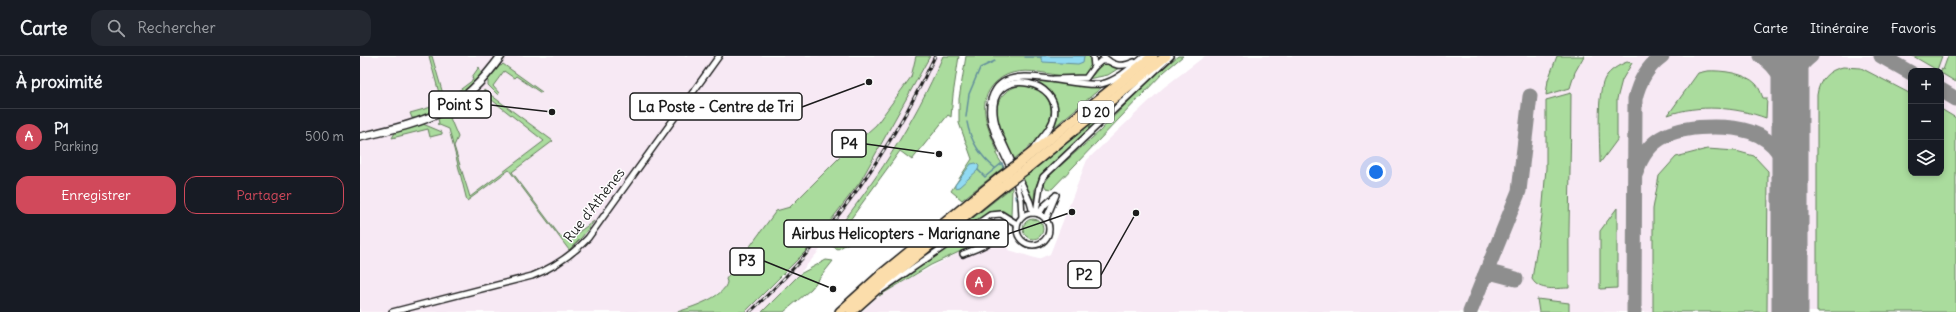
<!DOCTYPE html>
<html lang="fr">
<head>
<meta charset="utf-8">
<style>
	body { margin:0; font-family:Delius,sans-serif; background:#242831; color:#f1f3f6 }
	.controls { position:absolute; right:12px; top:12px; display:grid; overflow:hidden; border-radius:8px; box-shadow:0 2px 6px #0003 }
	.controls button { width:36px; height:36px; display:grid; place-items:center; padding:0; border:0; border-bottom:1px solid #363941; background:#171b24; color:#f1f3f6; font:20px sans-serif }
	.you { position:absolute; left:1016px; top:116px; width:14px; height:14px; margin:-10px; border:3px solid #fff; border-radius:50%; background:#1a73e8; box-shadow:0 0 0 6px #1a73e833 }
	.badge { display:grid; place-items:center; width:26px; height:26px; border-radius:50%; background:#d1495b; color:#fff; font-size:13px; font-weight:700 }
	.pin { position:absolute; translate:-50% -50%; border:2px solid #fff; box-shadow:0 1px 4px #0006 }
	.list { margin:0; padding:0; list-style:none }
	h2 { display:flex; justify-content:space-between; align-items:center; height:52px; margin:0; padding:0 16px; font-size:17px }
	h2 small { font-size:13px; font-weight:400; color:#9ea1a6 }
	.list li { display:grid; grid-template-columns:26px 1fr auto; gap:12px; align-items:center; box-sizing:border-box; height:56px; padding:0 16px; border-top:1px solid #363941 }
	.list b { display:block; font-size:15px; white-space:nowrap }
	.list p { margin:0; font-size:13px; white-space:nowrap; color:#9ea1a6 }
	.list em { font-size:13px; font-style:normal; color:#9ea1a6 }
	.actions { display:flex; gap:8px; padding:12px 16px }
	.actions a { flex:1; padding:9px 0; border:1px solid #d1495b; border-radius:12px; text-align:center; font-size:14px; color:#d1495b }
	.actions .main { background:#d1495b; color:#fff }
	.icon { flex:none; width:22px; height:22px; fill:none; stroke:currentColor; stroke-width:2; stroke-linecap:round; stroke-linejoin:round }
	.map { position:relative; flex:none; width:1596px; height:256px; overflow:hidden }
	header { display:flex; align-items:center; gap:24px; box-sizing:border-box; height:56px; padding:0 20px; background:#171b24; border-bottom:1px solid #363941 }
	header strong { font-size:19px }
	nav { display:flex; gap:22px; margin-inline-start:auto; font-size:14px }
	.search { width:280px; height:36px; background:#242831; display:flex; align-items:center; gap:10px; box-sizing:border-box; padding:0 14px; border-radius:12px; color:#9ea1a6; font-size:15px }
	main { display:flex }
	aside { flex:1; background:#171b24 }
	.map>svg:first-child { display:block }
	.built { fill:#f7e9f4; fill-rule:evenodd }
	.green { fill:#aadc9d; stroke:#637c5c }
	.water { fill:#91daf2; stroke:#628e9c }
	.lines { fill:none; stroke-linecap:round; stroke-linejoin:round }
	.stream { stroke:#628e9c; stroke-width:1.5 }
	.taxiway { stroke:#8e8e8e; stroke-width:15 }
	.runway { stroke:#8e8e8e; stroke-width:37 }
	.street-casing { stroke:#1c1c1c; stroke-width:8 }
	.secondary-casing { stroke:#1c1c1c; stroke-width:10 }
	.highway-casing { stroke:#1c1c1c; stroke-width:12 }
	.street { stroke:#fff; stroke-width:5 }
	.secondary { stroke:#fff; stroke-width:7 }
	.highway { stroke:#fbddab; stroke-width:9 }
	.rail-casing { stroke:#1c1c1c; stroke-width:3 }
	.rail { stroke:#fff; stroke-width:1.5; stroke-dasharray:4.5; stroke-linecap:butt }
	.highway-bridge-casing { stroke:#1c1c1c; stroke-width:12; stroke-linecap:butt }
	.highway-bridge { stroke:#fbddab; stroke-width:9 }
	.labels { text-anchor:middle; stroke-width:3; stroke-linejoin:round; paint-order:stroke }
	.shield { fill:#fff; stroke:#606060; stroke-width:1 }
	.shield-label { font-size:13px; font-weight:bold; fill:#1c1c1c }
	.street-label { font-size:14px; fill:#1c1c1c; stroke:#fff }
	.leader { fill:none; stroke:#1c1c1c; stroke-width:1.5 }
	.callout-dot { fill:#1c1c1c; stroke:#fff; stroke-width:1.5 }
	.callout { fill:#fff; stroke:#1c1c1c; stroke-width:1.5 }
	.callout-label { font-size:15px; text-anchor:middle; font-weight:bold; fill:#1c1c1c }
</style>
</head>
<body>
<header>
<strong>Carte</strong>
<div class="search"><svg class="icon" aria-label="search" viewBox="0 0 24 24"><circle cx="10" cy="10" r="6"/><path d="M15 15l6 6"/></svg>Rechercher</div>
<nav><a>Carte</a><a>Itinéraire</a><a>Favoris</a></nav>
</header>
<main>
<aside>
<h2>À proximité<small></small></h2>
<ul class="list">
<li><span class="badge">A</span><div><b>P1</b><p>Parking</p></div><em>500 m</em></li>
</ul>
<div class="actions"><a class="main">Enregistrer</a><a>Partager</a></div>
</aside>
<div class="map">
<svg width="1596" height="256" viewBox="0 0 1596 256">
	<rect width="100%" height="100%" fill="#fff"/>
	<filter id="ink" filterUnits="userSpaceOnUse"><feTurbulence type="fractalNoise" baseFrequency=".025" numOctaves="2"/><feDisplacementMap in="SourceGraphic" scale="8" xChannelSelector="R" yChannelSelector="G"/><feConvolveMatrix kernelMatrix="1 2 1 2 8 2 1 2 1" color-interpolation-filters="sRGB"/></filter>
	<g filter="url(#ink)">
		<g class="built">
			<polygon points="0,0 556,0 551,21 516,69 481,100 430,151 416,155 367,226 366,231 341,249 316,256 0,256"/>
			<polygon points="570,0 583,0 574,22 536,92 488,161 429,230 402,256 385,256 427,216 500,126"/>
			<path d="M845,0H1596V256H502L515,243L545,225L602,195L645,178L649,194L678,203L690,198L727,104L803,32ZM1551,15H1581V117H1551Z"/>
		</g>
		<g class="green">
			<path d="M69,0H72L85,45L113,24L112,21L119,11L122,19C105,42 81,52 55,62H52L50,57L82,48Z"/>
			<path d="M556,0H570L500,126L452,189L385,256H317C330,252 365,241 367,226L366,223L416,155L430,151L481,100L516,69L551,21Z"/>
			<path d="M583,0H599L593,39L591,61L588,59L552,104L540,95L487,168L499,181L478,193L466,187C513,130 554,68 583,0Z"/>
			<path d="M606,0H731L732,11C731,13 729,17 727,18C711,31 663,0 636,26C614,47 629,74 638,97L636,98L644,111L602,144L591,135L612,103L599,67V43Z"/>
			<polygon points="818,0 823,0 804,16 692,133 686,132 684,128 691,118 740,75 787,26"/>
			<polygon points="1197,0 1224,0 1215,16 1210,32 1186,39 1188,24"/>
			<polygon points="1553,0 1582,0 1577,14"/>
			<polygon points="1588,0 1596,0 1596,26 1581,17 1581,13 1583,14"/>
			<path d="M1267,6L1272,7L1262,24L1257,43V84L1240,107C1240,87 1236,38 1245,22C1250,14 1259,9 1267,6Z"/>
			<polygon points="742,7 759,12 748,19 728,23 734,18"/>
			<polygon points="143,8 182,36 181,37 156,20 154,22 144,15 133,30 139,37 138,39 128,29 128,24 138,9 141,10"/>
			<path d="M1483,11L1501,12L1551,38V117H1581V53L1596,62V256H1457V39C1459,24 1468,14 1483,11Z"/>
			<path d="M1347,15C1361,14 1386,17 1396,28C1399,31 1401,37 1403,42H1407L1406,62C1376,51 1338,48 1308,59L1338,17Z"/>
			<path d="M678,25L741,32L694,71C703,49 693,38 678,25Z"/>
			<path d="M661,29C671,29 681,32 687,42C703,66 670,90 653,104C641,77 620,40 661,29Z"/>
			<polygon points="124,34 193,85 152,116 200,180 209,183 234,165 222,181 209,194 149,114 107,145 89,73 77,68 79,67 78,63 106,45 113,49 90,62 98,81 94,90 110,141 184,85 132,44 129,47 122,39"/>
			<path d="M1211,37C1211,102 1208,167 1209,232C1197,232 1179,236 1172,223L1182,159L1186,112V44Z"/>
			<polygon points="756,46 757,48 681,118 675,132 674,143 671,143 661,123"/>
			<polygon points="63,68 82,76 82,78 70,81 68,73 32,82 36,75"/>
			<polygon points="1347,93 1376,95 1394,100 1408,115 1407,256 1293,256 1293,153 1299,120 1316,101"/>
			<polygon points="652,131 651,160 639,155 628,157 552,210"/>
			<polygon points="1257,152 1257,232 1240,233 1240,175"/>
			<circle cx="673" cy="173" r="10"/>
			<polygon points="630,170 632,171 634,176 629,182 571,209 519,240 613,174"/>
			<polygon points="466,204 473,205 451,233 424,256 402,256 440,218"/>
			<polygon points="1177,243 1209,247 1209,256 1179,256"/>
		</g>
		<g class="water">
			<polygon points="681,0 724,0 723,6 718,8 683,6 681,3"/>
			<polygon points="616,107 619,110 618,114 599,131 595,132 595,129 611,108"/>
		</g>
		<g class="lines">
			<g class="stream">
				<polyline points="665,1 681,1"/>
				<polyline points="606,61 609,38 620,12 635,5"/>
				<path d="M607,66C610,84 621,101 635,112"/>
				<polyline points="618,114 625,121 642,107 643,112"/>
				<polyline points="655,140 656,144"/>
			</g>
			<g class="taxiway">
				<path d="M1401,0C1421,13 1427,32 1431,54"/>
				<polyline points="1521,0 1551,17"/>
				<polyline points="1581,34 1596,43"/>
				<path d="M1431,42C1430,25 1438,10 1451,0"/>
				<path d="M1276,117C1287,78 1319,71 1354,71C1379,71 1404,75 1419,97C1428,109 1429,123 1431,138"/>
				<polyline points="1124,221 1133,217 1156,223"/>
				<polyline points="1110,256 1159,135 1170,40"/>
				<path d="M1274,256L1275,43C1279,25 1287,11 1302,0"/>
			</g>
			<polyline class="runway" points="1430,0 1430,256"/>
			<defs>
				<g id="street">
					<path d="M743,0C753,10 761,12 774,6"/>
					<polyline points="734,11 741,5 748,5"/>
					<polyline points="694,23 726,22 734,11 733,0"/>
					<path d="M651,104C644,88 632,68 634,49C637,12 702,24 694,61C691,74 681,81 674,92"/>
					<path d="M648,107C638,84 620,57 636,33C654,7 714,32 741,28C757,25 773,10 785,0"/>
					<polyline points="660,124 670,146 673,157"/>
					<polyline points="656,126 661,143 662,161"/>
					<circle cx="673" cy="173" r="16"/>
					<polyline points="676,157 680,130 683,121 811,0"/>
					<polyline points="679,158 684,150 694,141"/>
					<polyline points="686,163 696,139"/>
					<path d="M603,198C614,193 645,185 636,169L627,166L620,167"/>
					<polyline points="521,234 630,159 641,158 657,168"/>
					<path d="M32,256L172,220C195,211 212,199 228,182L359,0"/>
				</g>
				<path id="secondary" d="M0,81C67,65 99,59 141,0"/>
				<g id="highway">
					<polyline points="662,105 793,0"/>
					<polyline points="666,113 806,0"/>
					<polyline points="480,256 522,218 641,121"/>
					<polyline points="491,256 528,223 644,129"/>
				</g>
			</defs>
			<use href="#street" class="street-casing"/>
			<use href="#secondary" class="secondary-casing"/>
			<use href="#highway" class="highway-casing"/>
			<use href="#street" class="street"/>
			<use href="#secondary" class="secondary"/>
			<use href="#highway" class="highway"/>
			<defs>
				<path id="rail" d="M390,256C468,183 530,97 575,0"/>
			</defs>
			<use href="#rail" class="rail-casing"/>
			<use href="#rail" class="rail"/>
			<defs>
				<g id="highway-bridge">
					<polyline points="641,121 662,105"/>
					<polyline points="644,129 666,113"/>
				</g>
			</defs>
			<use href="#highway-bridge" class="highway-bridge-casing"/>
			<use href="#highway-bridge" class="highway-bridge"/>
		</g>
	</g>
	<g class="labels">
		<rect class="shield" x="718" y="45" width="36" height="22" rx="3"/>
		<g class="shield-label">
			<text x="736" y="61">D 20</text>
		</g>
		<g class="street-label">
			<text transform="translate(234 149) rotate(-52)" y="5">Rue d'Athènes</text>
		</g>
	</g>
	<path class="leader" d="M192 56L131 49M509 26L442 51M579 98L506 88M712 156L648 178M473 233L404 205M776 157L741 219"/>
	<g class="callout-dot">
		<circle cx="192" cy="56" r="4"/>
		<circle cx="509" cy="26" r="4"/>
		<circle cx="579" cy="98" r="4"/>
		<circle cx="712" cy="156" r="4"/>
		<circle cx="473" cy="233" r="4"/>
		<circle cx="776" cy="157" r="4"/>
	</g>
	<g class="callout">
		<rect x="69" y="35" width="62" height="27" rx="4"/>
		<rect x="270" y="37" width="172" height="27" rx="4"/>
		<rect x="472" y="74" width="34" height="27" rx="4"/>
		<rect x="424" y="164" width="224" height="27" rx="4"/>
		<rect x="370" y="192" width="34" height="27" rx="4"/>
		<rect x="708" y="205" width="33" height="27" rx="4"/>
	</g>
	<g class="callout-label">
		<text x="100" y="54">Point S</text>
		<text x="356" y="56">La Poste - Centre de Tri</text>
		<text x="489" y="93">P4</text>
		<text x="536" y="183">Airbus Helicopters - Marignane</text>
		<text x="387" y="210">P3</text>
		<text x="724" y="224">P2</text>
	</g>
</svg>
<div class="controls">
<button>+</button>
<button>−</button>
<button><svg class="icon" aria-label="layers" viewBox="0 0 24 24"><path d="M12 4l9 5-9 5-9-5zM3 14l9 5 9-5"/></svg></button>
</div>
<div class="you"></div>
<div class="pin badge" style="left:619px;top:226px">A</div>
</div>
</main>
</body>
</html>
